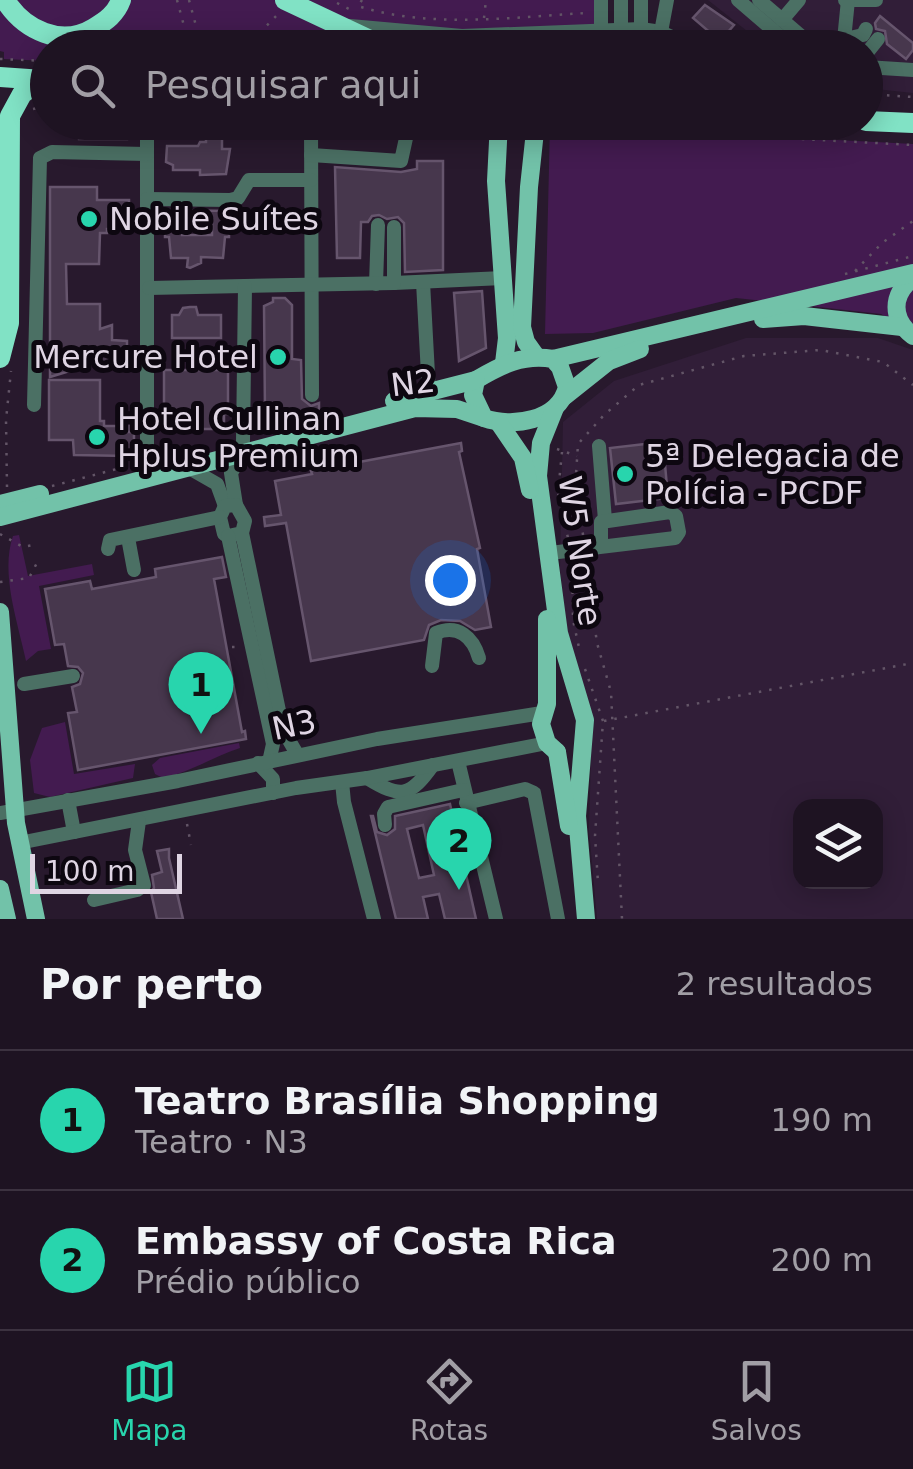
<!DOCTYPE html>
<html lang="pt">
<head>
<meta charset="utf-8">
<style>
	body { margin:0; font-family:"DejaVu Sans",sans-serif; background:#261c2a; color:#f1f3f6 }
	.controls { position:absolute; right:30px; bottom:30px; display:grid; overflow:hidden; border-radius:20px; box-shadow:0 5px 25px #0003 }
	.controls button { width:90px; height:90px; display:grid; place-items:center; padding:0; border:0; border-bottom:2px solid #3c3240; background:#1e1322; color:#f1f3f6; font:50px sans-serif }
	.scale { position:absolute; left:30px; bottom:25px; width:152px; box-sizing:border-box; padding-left:10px; border:5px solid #dfd5e3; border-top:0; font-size:28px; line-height:35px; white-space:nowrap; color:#dfd5e3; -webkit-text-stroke:8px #0d0710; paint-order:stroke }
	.you { position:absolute; left:450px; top:580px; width:35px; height:35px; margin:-25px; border:8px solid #fff; border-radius:50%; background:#1a73e8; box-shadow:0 0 0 15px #1a73e833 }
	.badge { display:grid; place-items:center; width:65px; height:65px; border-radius:50%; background:#28d5ad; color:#111; font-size:32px; font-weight:700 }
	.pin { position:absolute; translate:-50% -82px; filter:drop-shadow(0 2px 5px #0008) }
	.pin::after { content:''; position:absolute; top:52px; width:35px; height:30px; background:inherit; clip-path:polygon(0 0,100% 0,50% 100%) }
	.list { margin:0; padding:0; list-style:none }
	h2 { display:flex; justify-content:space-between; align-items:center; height:130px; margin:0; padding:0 40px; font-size:42px }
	h2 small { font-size:32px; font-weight:400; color:#a19ea5 }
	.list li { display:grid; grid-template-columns:65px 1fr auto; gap:30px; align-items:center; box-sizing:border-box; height:140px; padding:0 40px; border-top:2px solid #3c3240 }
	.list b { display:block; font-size:38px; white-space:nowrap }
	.list p { margin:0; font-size:32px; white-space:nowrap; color:#a19ea5 }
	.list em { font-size:32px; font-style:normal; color:#a19ea5 }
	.icon { flex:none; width:55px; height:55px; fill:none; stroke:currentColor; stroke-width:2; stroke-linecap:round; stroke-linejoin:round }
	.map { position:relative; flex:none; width:913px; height:919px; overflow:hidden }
	.search { position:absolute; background:#1e1322; box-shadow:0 5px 25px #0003; left:30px; right:30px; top:30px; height:110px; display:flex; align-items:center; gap:25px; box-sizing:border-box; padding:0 35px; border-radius:55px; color:#a19ea5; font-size:38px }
	.sheet { height:410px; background:#1e1322 }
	nav { display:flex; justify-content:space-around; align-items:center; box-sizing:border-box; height:140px; border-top:2px solid #3c3240; background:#1e1322; font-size:28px; color:#a19ea5 }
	nav a { display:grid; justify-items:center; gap:5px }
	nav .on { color:#28d5ad }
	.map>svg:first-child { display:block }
	.built { fill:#311e38; fill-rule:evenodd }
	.green { fill:#431b50 }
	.building { fill:#47374d; stroke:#66556d; stroke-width:2.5; fill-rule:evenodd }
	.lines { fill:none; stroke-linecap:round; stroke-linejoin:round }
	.path { stroke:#635567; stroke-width:2.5; stroke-dasharray:2.5 8; stroke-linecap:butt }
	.minor { stroke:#4b7064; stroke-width:14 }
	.major { stroke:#72c2a9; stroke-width:18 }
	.highway { stroke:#81e2c5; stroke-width:20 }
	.poi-dot { fill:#28d5ad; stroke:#0d0710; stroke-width:4 }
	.labels { text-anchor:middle; stroke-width:10; stroke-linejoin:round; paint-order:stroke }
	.poi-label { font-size:32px; fill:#dfd5e3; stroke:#0d0710; text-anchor:start }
	.street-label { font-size:32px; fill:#dfd5e3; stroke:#0d0710 }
</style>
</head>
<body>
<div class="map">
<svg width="913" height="919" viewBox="0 0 913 919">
	<rect width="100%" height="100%" fill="#28192d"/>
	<g class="built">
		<polygon points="708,0 913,0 913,93 866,88 866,48 767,47"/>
		<path d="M746,338H878L913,350V919H597L589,830L592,718L567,631L560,568L563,422L614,381ZM800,806H876V882H800Z"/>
	</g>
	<g class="green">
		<polygon points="3,0 595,0 594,37 650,36 678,47 48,48 47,61 4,59 4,52 0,51 0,7"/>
		<polygon points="550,125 913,144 913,332 881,314 736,298 593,333 545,334"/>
		<path d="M19,535L28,576L92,564L94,575L39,586L51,649L38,651L26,661C18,623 0,573 13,536Z"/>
		<polygon points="65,722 74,774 135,764 133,778 50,797 34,793 30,760 42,728"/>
		<path d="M239,743L240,748C213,757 190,772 163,778L155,774L152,765L160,758Z"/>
	</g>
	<g class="building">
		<polygon points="705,5 734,25 720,41 693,18"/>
		<polygon points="880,16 913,43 913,50 906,59 887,44 885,31 876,29 875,23"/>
		<polygon points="78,122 127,122 127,139 79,139"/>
		<polygon points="206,135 222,135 222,149 230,149 226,174 200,175 200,170 173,170 173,165 166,162 167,146 198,146 200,142 206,142"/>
		<polygon points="417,161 443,161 443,270 405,272 404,223 398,217 387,219 379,215 372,216 368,222 361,222 360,258 337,258 335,167 401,172 417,169"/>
		<polygon points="50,187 97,187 97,200 129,200 129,229 107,229 107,233 100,233 99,264 66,264 67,304 100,304 100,329 112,325 112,340 127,341 127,367 99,362 50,377"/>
		<path d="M165,210L229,211V237H225L223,258L201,257V263L190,268L187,267L188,258H171L169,237H165ZM182,219H212V235H182Z"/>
		<polygon points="482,291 486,348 459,361 454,293"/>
		<polygon points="273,298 285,298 292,305 292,359 301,360 302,399 311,406 319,403 319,413 291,419 265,414 264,306 273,302"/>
		<polygon points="190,307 196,307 198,315 221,315 221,338 172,338 172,315 179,315 183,308"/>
		<polygon points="164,370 228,370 228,414 224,414 224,429 169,429 169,415 164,415"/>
		<polygon points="49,380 100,380 100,421 104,421 104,426 129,426 129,432 134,432 134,452 129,452 129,456 74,455 73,440 49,440"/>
		<polygon points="663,442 668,498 616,504 610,448"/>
		<polygon points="461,443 462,451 459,452 480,548 477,549 491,627 475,630 460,621 441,620 429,625 424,640 311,661 286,523 265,526 264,517 281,515 275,481 312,474 311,471"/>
		<polygon points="222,557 226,577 214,579 242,732 245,731 246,739 78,770 68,713 77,712 72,687 80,684 83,673 78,667 68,666 64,644 55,645 45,589 90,581 92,589 156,577 155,569"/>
		<path d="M450,804L476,919H445L439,894L423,897L428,919H396L371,816H373L377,832L387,835L395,829V816ZM423,825L434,875L419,878L407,829Z"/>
		<polygon points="169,849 169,858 183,919 157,919 151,892 154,888 152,875 162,872 157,851"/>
	</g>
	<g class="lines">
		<g class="path">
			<polyline points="177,0 190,48"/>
			<polyline points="189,0 202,48"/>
			<path d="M362,0L358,6C430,29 513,17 587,13"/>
			<polyline points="337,3 349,9 356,7"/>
			<polyline points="484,18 486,0"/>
			<polyline points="245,48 280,12"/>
			<polyline points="0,59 48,61"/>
			<polyline points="866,94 913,97"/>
			<polyline points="33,109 48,106"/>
			<polyline points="551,129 556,126 913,145"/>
			<polyline points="855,271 882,243 913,221"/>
			<polyline points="845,274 913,256"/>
			<polyline points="557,449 577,456"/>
			<polyline points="562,452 558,493 568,538"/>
			<polyline points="52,486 136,464"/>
			<polyline points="7,487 6,420 11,371"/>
			<polyline points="0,534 23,547 33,545"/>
			<polyline points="583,535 576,475 578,444 604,415 639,385 744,356 820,350 883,362 913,385"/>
			<polyline points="572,560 573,620 580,652"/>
			<polyline points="586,562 597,643 611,692 622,919"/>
			<polyline points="0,582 29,578 39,559"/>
			<polyline points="232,647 235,647"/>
			<polyline points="585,669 603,721 595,836 598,883"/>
			<polyline points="604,721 913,663"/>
			<polyline points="187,824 191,845"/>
		</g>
		<g class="minor">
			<polyline points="738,0 794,48"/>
			<polyline points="759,0 815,48"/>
			<polyline points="845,0 876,0"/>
			<polyline points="782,20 799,0"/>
			<polyline points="350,26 462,36 641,29 661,32 696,48"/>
			<polyline points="621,29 621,0"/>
			<polyline points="641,29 641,0"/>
			<polyline points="601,30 601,0"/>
			<polyline points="661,32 667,0"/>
			<polyline points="844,40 848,0"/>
			<polyline points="830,48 836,41 863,35 866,29"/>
			<polyline points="866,54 878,39"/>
			<polyline points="866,67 913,70"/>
			<polyline points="147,122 147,478"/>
			<polyline points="311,122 312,395"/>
			<polyline points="311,155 401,161 408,129 454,129 458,122"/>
			<polyline points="147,199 230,200 238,198 249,180 311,180"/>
			<polyline points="423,282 429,393"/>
			<polyline points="394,283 503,278"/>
			<polyline points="376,284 378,225"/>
			<polyline points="149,288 394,283 394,227"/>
			<polyline points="34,405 40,158 52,152 147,154"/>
			<polyline points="243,441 245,286"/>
			<polyline points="599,446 605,520"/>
			<polyline points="189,468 217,484 225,506"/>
			<polyline points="236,505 231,473 242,454"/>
			<polyline points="242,533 228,536 224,534 220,517 225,506 236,505 245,521 242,533 283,730 297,754"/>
			<polyline points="228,536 273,744 269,762"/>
			<polyline points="129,543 134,570"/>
			<polyline points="108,549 110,540 220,517"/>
			<polyline points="550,553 675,538 679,532 676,516 670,512 601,522 601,546"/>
			<path d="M432,666L436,633C458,624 473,637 479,658"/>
			<polyline points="24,684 73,676"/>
			<polyline points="458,761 496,919"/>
			<polyline points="258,763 273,779 273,793"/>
			<path d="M367,778C401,799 410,797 433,765"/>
			<polyline points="342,782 344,802 374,919"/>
			<polyline points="68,800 74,832"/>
			<polyline points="466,803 525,789 534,793 558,919"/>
			<polyline points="0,813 178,781 377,739 542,713"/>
			<polyline points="385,825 384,814 388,807 463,790"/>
			<polyline points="19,843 296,788 367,778 547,743"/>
			<polyline points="94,900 137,890 144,885 135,850 139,821"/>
		</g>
		<g class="major">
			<polyline points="499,122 496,181 507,338 504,363"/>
			<polyline points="536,122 529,187 522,327 526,342 536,356"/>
			<path d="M913,278C891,295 891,319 913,336"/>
			<polyline points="763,319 804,316 902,327"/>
			<path d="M553,359L560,367L567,387C559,421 512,428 484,418L473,395L476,380C501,365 523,354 553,359L913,273"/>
			<polyline points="565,396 609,361 640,349"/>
			<polyline points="394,401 476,380"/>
			<polyline points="555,408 541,443 538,476 559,633 585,720 577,816 586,919"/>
			<polyline points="499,423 523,458 530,490"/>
			<polyline points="0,504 40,494"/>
			<polyline points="0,517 415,408 457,409 484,418"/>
			<polyline points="0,612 16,823 36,919"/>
			<polyline points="547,619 547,704 541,724 547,743 557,752"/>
			<polyline points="557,752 569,826"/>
			<polyline points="0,889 7,919"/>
		</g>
		<g class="highway">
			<path d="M5,0C24,30 61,48 94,28C106,21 116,14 121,0"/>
			<polyline points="285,0 387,48"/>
			<polyline points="0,77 43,80"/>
			<polyline points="866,121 913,123"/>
			<polyline points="0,358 9,323 10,116 22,94 41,80"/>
		</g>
	</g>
	<g class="poi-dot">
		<circle cx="89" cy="219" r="10"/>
		<circle cx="278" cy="357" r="10"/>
		<circle cx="97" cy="437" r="10"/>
		<circle cx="625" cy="474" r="10"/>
	</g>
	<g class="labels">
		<g class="poi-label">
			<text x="109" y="230">Nobile Suítes</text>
			<text x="258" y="368" text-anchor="end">Mercure Hotel</text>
			<text x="117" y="430">Hotel Cullinan<tspan x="117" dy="37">Hplus Premium</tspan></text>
			<text x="645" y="467">5ª Delegacia de<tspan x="645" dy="37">Polícia - PCDF</tspan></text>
		</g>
		<g class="street-label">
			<text transform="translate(413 383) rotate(-7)" y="11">N2</text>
			<text transform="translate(580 551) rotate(82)" y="11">W5 Norte</text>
			<text transform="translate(294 725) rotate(-12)" y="11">N3</text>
		</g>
	</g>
</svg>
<div class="controls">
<button><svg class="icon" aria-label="layers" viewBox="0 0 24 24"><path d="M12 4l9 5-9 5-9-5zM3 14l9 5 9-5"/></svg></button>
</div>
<div class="scale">100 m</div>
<div class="you"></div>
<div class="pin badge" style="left:201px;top:734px">1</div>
<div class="pin badge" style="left:459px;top:890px">2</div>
<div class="search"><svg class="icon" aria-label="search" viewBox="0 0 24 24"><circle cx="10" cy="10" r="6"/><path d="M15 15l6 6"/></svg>Pesquisar aqui</div>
</div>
<section class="sheet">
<h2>Por perto<small>2 resultados</small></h2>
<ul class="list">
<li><span class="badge">1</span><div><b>Teatro Brasília Shopping</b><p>Teatro · N3</p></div><em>190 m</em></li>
<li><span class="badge">2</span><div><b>Embassy of Costa Rica</b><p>Prédio público</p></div><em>200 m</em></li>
</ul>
</section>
<nav>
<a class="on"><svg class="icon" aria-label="map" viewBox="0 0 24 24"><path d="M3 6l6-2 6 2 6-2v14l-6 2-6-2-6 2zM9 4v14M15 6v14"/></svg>Mapa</a>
<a><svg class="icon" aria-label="directions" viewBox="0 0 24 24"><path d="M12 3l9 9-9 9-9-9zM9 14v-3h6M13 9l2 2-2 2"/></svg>Rotas</a>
<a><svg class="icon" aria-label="saved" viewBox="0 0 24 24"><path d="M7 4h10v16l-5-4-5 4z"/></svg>Salvos</a>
</nav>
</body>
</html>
